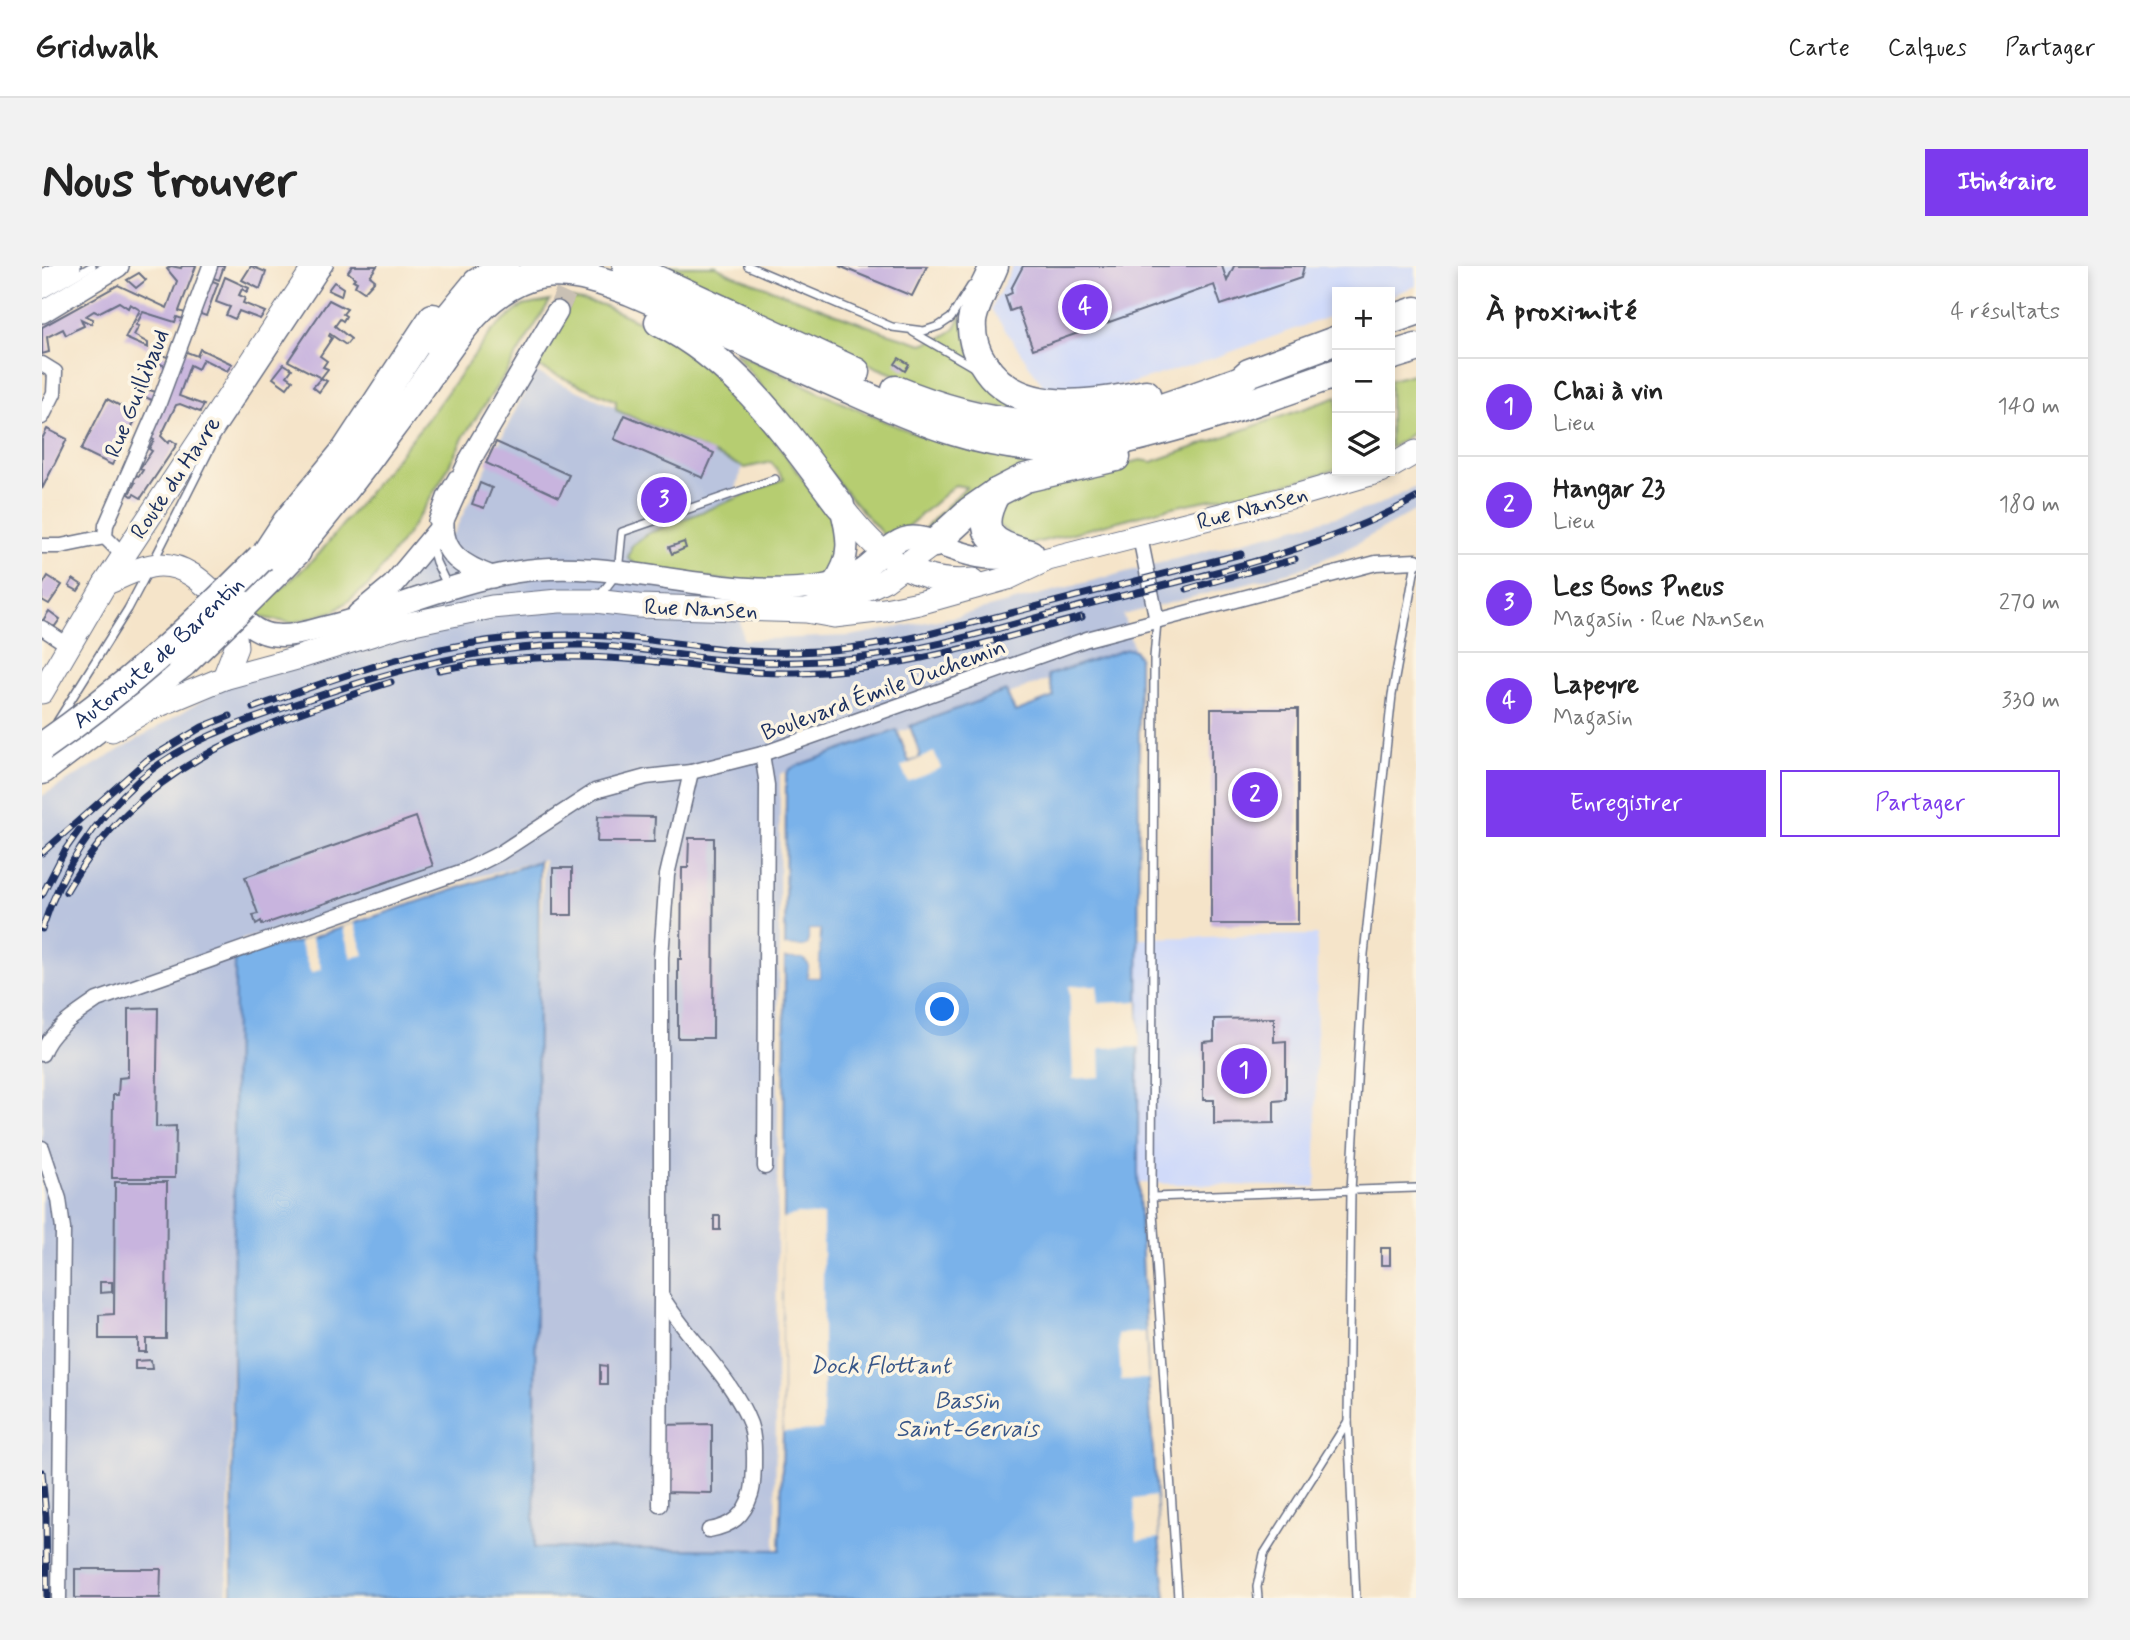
<!DOCTYPE html>
<html lang="fr">
<head>
<meta charset="utf-8">
<style>
	body { margin:0; font-family:Mynerve,sans-serif; background:#f2f2f2; color:#222 }
	.controls { position:absolute; right:21px; top:21px; display:grid; overflow:hidden; border-radius:0px; box-shadow:0 4px 10px #0003 }
	.controls button { width:63px; height:63px; display:grid; place-items:center; padding:0; border:0; border-bottom:2px solid #e0e0e0; background:#fff; color:#222; font:35px sans-serif }
	.you { position:absolute; left:901px; top:744px; width:24px; height:24px; margin:-18px; border:5px solid #fff; border-radius:50%; background:#1a73e8; box-shadow:0 0 0 10px #1a73e833 }
	.badge { display:grid; place-items:center; width:46px; height:46px; border-radius:50%; background:#7c3aed; color:#fff; font-size:23px; font-weight:700 }
	.pin { position:absolute; translate:-50% -50%; border:4px solid #fff; box-shadow:0 2px 7px #0006 }
	.list { margin:0; padding:0; list-style:none }
	h2 { display:flex; justify-content:space-between; align-items:center; height:91px; margin:0; padding:0 28px; font-size:30px }
	h2 small { font-size:23px; font-weight:400; color:#767676 }
	.list li { display:grid; grid-template-columns:46px 1fr auto; gap:21px; align-items:center; box-sizing:border-box; height:98px; padding:0 28px; border-top:2px solid #e0e0e0 }
	.list b { display:block; font-size:26px; white-space:nowrap }
	.list p { margin:0; font-size:23px; white-space:nowrap; color:#767676 }
	.list em { font-size:23px; font-style:normal; color:#767676 }
	.actions { display:flex; gap:14px; padding:21px 28px }
	.actions a { flex:1; padding:16px 0; border:2px solid #7c3aed; border-radius:0px; text-align:center; font-size:24px; color:#7c3aed }
	.actions .main { background:#7c3aed; color:#fff }
	.icon { flex:none; width:38px; height:38px; fill:none; stroke:currentColor; stroke-width:2; stroke-linecap:round; stroke-linejoin:round }
	.map { position:relative; flex:none; width:1374px; height:1332px; overflow:hidden; border-radius:0px }
	header { display:flex; align-items:center; gap:42px; box-sizing:border-box; height:98px; padding:0 35px; background:#fff; border-bottom:2px solid #e0e0e0 }
	header strong { font-size:33px }
	nav { display:flex; gap:38px; margin-inline-start:auto; font-size:24px }
	.intro { display:flex; align-items:center; justify-content:space-between; box-sizing:border-box; height:168px; padding:0 42px }
	h1 { margin:0; font-size:49px }
	.button { padding:18px 32px; border-radius:0px; background:#7c3aed; color:#fff; font-size:24px; font-weight:700 }
	main { display:flex; gap:42px; padding:0 42px }
	aside { flex:1; background:#fff; border-radius:0px; box-shadow:0 4px 10px #0003 }
	.map>svg:first-child { display:block }
	.built { fill:#d0daf9 }
	.industrial { fill:#bac4de }
	.green { fill:#b6cd71; stroke:#687e68; stroke-width:2 }
	.water { fill:#7ab2ea; stroke:#4a70a4; stroke-width:2 }
	.pier { fill:#f5e4c9 }
	.building { fill:#c8b4de }
	.lines { fill:none; stroke-linecap:round; stroke-linejoin:round }
	.secondary-tunnel { stroke:#c9c0b4; stroke-width:21; stroke-dasharray:21 10; stroke-linecap:butt }
	.lane-casing { stroke:#676e83; stroke-width:10 }
	.street-casing { stroke:#676e83; stroke-width:17 }
	.secondary-casing { stroke:#676e83; stroke-width:24 }
	.primary-casing { stroke:#676e83; stroke-width:25 }
	.highway-casing { stroke:#676e83; stroke-width:31 }
	.lane { stroke:#fff; stroke-width:7 }
	.street { stroke:#fff; stroke-width:14 }
	.secondary { stroke:#fff; stroke-width:21 }
	.primary { stroke:#fff; stroke-width:23 }
	.highway { stroke:#fff; stroke-width:28 }
	.rail-casing { stroke:#1b2f5e; stroke-width:7 }
	.rail { stroke:#fcf5e5; stroke-width:4.5; stroke-dasharray:13; stroke-linecap:butt }
	.highway-bridge-casing { stroke:#676e83; stroke-width:31; stroke-linecap:butt }
	.highway-bridge { stroke:#fff; stroke-width:28 }
	.labels { text-anchor:middle; stroke-width:7; stroke-linejoin:round; paint-order:stroke }
	.street-label { font-size:23px; fill:#1b2f5e; stroke:#fcf5e5 }
	.water-label { font-size:24px; font-style:italic; fill:#385688; stroke:#fcf5e5 }
</style>
</head>
<body>
<header>
<strong>Gridwalk</strong>
<nav><a>Carte</a><a>Calques</a><a>Partager</a></nav>
</header>
<div class="intro"><h1>Nous trouver</h1><a class="button">Itinéraire</a></div>
<main>
<div class="map">
<svg width="1374" height="1332" viewBox="0 0 1374 1332">
	<rect width="100%" height="100%" fill="#fcf5e5"/>
	<filter id="ink" filterUnits="userSpaceOnUse"><feTurbulence type="fractalNoise" baseFrequency=".0143" numOctaves="2"/><feDisplacementMap in="SourceGraphic" scale="14" xChannelSelector="R" yChannelSelector="G"/><feConvolveMatrix kernelMatrix="1 2 1 2 8 2 1 2 1" color-interpolation-filters="sRGB"/></filter>
	<filter id="wash" filterUnits="userSpaceOnUse"><feTurbulence type="fractalNoise" baseFrequency=".00686" numOctaves="4" result="noise"/><feDisplacementMap in="SourceGraphic" scale="28" xChannelSelector="R" yChannelSelector="G"/><feGaussianBlur stdDeviation="1.57" result="paint"/><feColorMatrix in="noise" values="0 0 0 0 0 0 0 0 0 0 0 0 0 0 0 0 0 1.4 0 .05"/><feComposite in="paint" operator="in"/></filter>
	<g filter="url(#wash)">
		<rect width="100%" height="100%" fill="#f5e4c9"/>
		<g class="built">
			<polygon points="971,0 1374,0 1374,20 1348,30 1348,26 1295,26 1295,48 1169,93 1086,118 1022,126 1004,124 949,43"/>
			<polygon points="1275,669 1274,921 1097,917 1096,672"/>
		</g>
		<polygon class="industrial" points="493,106 701,197 684,262 701,374 808,370 912,351 1332,241 1374,221 1374,244 1305,283 1256,304 1081,349 1092,384 738,508 733,1285 490,1289 497,704 502,593 198,674 185,1332 0,1332 0,530 359,316 412,266"/>
		<g class="green">
			<polygon points="615,0 674,0 687,7 842,66 880,78 899,72 913,63 919,49 928,85 1005,149 920,135 836,102"/>
			<polygon points="530,33 561,39 600,57 642,80 681,111 734,176 777,236 796,255 801,277 788,304 770,316 702,317 598,303 586,292 590,279 605,268 742,213 729,196 703,202 574,144 574,135 496,101"/>
			<polygon points="508,35 462,110 422,170 399,215 366,267 327,319 293,345 250,357 210,350 277,288 384,155 450,65 480,40"/>
			<path d="M692,86C773,123 855,168 942,188C966,193 993,192 1017,194L890,268L881,264L924,221L913,219L865,261L843,271L808,231Z"/>
			<polygon points="1374,107 1374,165 1348,182 1348,114"/>
			<polygon points="1295,131 1295,203 1248,217 1121,243 997,276 981,278 956,259 958,240 971,226 1099,194 1110,196"/>
		</g>
		<polygon class="water" points="1085,383 1092,384 1097,391 1096,906 1106,1113 1117,1272 1124,1332 190,1332 193,687 257,676 497,595 492,1282 738,1284 741,1166 743,692 761,692 767,698 766,711 777,711 778,664 767,664 767,678 762,681 743,680 744,509 747,504 754,500 855,464 867,496 877,493 878,487 868,460 964,425 973,446 1012,431 1006,409"/>
		<g class="pier">
			<polygon points="892,486 899,502 866,516 859,501"/>
			<polygon points="312,657 322,689 309,692 300,661"/>
			<polygon points="767,664 778,664 777,711 766,711 767,698 761,692 743,692 743,688 762,688 770,697 770,707 774,707 775,667 770,667 770,679 764,684 743,684 743,680 762,681 767,678"/>
			<polygon points="269,671 280,703 269,707 257,676"/>
			<polygon points="1055,719 1057,737 1096,735 1098,781 1058,782 1059,811 1031,813 1027,720"/>
			<polygon points="755,948 781,949 781,1164 741,1166 741,952"/>
			<polygon points="1103,1066 1106,1113 1079,1114 1076,1068"/>
			<polygon points="1113,1230 1117,1272 1095,1275 1092,1233"/>
		</g>
		<g id="blocks">
			<g class="building">
				<polygon points="129,0 139,2 140,0 154,0 137,45 146,48 143,54 135,51 133,56 101,46 94,59 97,60 92,69 106,77 106,82 83,72 98,44 88,38 86,42 77,36 56,47 52,45 44,50 51,53 49,58 39,53 42,60 33,64 24,69 21,63 5,71 7,86 0,88 0,61 76,19 125,42 135,15 125,3"/>
				<polygon points="173,0 182,0 177,14 169,11"/>
				<polygon points="209,0 224,6 218,23 200,14"/>
				<polygon points="310,0 335,0 328,10 333,14 322,26 313,20 315,16 311,14 313,12 306,6"/>
				<polygon points="797,0 885,0 870,30"/>
				<polygon points="981,0 1180,0 1185,15 1192,0 1262,0 1259,12 1179,39 1172,19 991,83 976,42 968,45 963,30 970,27 969,23"/>
				<polygon points="97,7 104,14 94,22 85,14"/>
				<polygon points="183,11 207,22 205,26 200,23 197,29 203,32 201,37 223,46 218,53 197,45 193,53 184,49 188,41 174,36"/>
				<polygon points="168,14 176,17 164,50 156,47"/>
				<polygon points="292,16 301,22 299,30 286,24"/>
				<polygon points="287,34 305,43 301,48 304,50 301,55 298,53 293,60 309,73 304,79 288,68 287,70 290,72 278,90 285,95 281,101 286,103 279,112 246,95"/>
				<polygon points="158,83 190,98 185,105 161,93 156,103 148,99 137,130 162,139 158,146 138,138 134,139 119,170 126,177 129,174 135,178 99,232 92,228 90,230 87,228 88,226 93,217 91,216 94,209 97,210 101,204 98,202 110,185 107,183 112,174 109,172 142,85 155,90"/>
				<polygon points="115,87 128,92 125,101 112,95"/>
				<polygon points="857,92 867,98 863,105 853,98"/>
				<polygon points="242,98 250,103 245,110 251,114 245,122 231,112"/>
				<polygon points="279,112 285,115 277,126 271,121"/>
				<polygon points="104,123 117,127 114,136 101,130"/>
				<polygon points="65,133 96,149 70,199 39,184"/>
				<polygon points="583,149 672,187 661,212 572,173"/>
				<polygon points="5,163 25,173 0,223 0,173"/>
				<polygon points="454,176 527,209 517,231 444,197"/>
				<polygon points="438,217 450,222 442,242 430,238"/>
				<polygon points="642,276 644,282 630,288 627,281"/>
				<polygon points="6,310 20,319 7,338 0,334 0,320"/>
				<polygon points="31,313 40,319 36,325 27,320"/>
				<polygon points="7,345 18,353 13,360 9,361 0,356"/>
				<rect x="1169" y="443" width="87" height="215"/>
				<polygon points="556,550 613,551 612,576 555,576"/>
				<polygon points="374,551 391,600 220,659 219,655 214,658 211,649 216,648 203,611"/>
				<polygon points="647,572 672,572 671,772 636,772 636,693 639,693 640,602 646,602"/>
				<rect x="511" y="602" width="19" height="47"/>
				<polygon points="116,742 114,861 134,860 133,912 70,912 71,829 76,829 77,812 86,811 86,743"/>
				<polygon points="1232,752 1232,776 1244,775 1244,834 1232,835 1232,857 1172,858 1172,834 1161,834 1161,776 1172,775 1172,753"/>
				<polygon points="73,916 125,916 124,1073 104,1073 104,1086 96,1086 96,1073 57,1073 57,1049 72,1048"/>
				<rect x="672" y="950" width="6" height="14"/>
				<rect x="1339" y="982" width="9" height="17"/>
				<polygon points="58,1016 70,1016 70,1026 58,1027"/>
				<polygon points="109,1094 110,1103 93,1103 93,1095"/>
				<polygon points="558,1099 565,1100 565,1118 558,1118"/>
				<polygon points="670,1158 670,1227 618,1226 618,1159"/>
				<polygon points="33,1303 119,1303 118,1332 33,1332"/>
			</g>
		</g>
	</g>
	<g filter="url(#ink)">
		<use href="#blocks" fill-opacity="0" stroke="#676e83" stroke-width="2"/>
		<g class="lines">
			<polyline class="secondary-tunnel" points="515,46 536,0"/>
			<defs>
				<g id="lane">
					<polyline points="706,0 850,61 882,65 897,60 909,52 929,20"/>
					<polyline points="0,29 50,0"/>
					<polyline points="871,66 933,102"/>
					<polyline points="390,255 400,228 411,209"/>
					<polyline points="389,278 394,296 405,319"/>
					<polyline points="112,294 174,171 287,0"/>
					<polyline points="556,332 576,306 580,266 733,213"/>
					<polyline points="1115,355 1112,392 1110,931 1136,1332"/>
					<polyline points="15,456 86,343 105,307"/>
					<polyline points="1110,931 1374,922"/>
					<polyline points="1216,1332 1215,1321 1222,1288 1306,1155"/>
					<polyline points="1314,1332 1306,1154 1309,925 1322,688 1350,429 1374,296"/>
				</g>
				<g id="street">
					<polyline points="0,98 13,106 12,127 0,151"/>
					<polyline points="1098,271 1115,355"/>
					<polyline points="0,280 19,280 63,271"/>
					<polyline points="81,289 63,271 64,259 117,137 168,0"/>
					<polyline points="0,362 26,379"/>
					<polyline points="720,488 725,519 723,901"/>
					<path d="M649,506L625,609L619,691V1029C645,1073 689,1109 708,1158C713,1172 712,1187 712,1201C711,1210 712,1219 709,1228C702,1250 690,1260 667,1264"/>
					<path d="M0,788C9,763 34,749 55,734L424,604L458,587L553,525L604,511L649,506L720,488L1045,373L1334,297L1374,295"/>
					<polyline points="0,882 17,933 21,963 17,1332"/>
					<polyline points="618,1239 619,1030"/>
				</g>
				<g id="secondary">
					<polyline points="0,15 28,0"/>
					<polyline points="0,46 76,0"/>
					<path d="M401,255C399,289 423,301 450,311"/>
					<path d="M790,318C811,293 806,268 798,239"/>
					<path d="M191,346C204,356 216,368 232,369C250,371 268,365 284,361C348,345 408,317 473,306C575,289 676,336 779,320C794,318 806,313 819,305C835,295 851,271 871,271C883,271 895,277 906,282C936,293 952,295 984,289"/>
					<polyline points="316,348 351,319 396,265 429,192 515,46"/>
				</g>
				<g id="primary">
					<polyline points="1348,201 1374,186"/>
					<path d="M798,239C834,285 868,320 931,314"/>
					<path d="M63,318C77,312 93,303 109,300C144,293 169,324 191,346L194,381L182,412"/>
					<polyline points="767,344 816,327 843,314 893,277"/>
					<polyline points="0,426 63,318 273,0"/>
					<polyline points="70,464 103,445 182,412 255,392 357,360 400,351 450,341 517,335 553,335 596,340 764,345 792,350 843,344 877,337 966,312 1006,293 1253,230 1339,205"/>
				</g>
				<g id="highway">
					<polyline points="585,0 814,106"/>
					<path d="M952,0C945,18 933,36 930,55C929,69 933,85 941,97C973,152 1052,139 1104,128"/>
					<polyline points="1348,54 1374,45"/>
					<path d="M617,56C696,95 747,171 798,239"/>
					<polyline points="389,73 435,17 463,0"/>
					<polyline points="1348,90 1374,82"/>
					<path d="M854,124C931,156 1015,170 1097,149C1132,139 1166,126 1199,114L1207,107L1295,74"/>
					<path d="M954,227C932,268 950,279 988,288"/>
					<polyline points="893,277 928,245 954,227 983,212 1074,191"/>
					<polyline points="226,285 245,256 304,184 391,52"/>
					<path d="M242,298C272,262 301,227 329,189C345,167 363,144 379,121C408,80 436,29 485,12C520,0 555,13 588,25C662,56 734,91 807,123C877,154 940,183 1019,182C1051,182 1083,174 1113,166C1175,150 1235,128 1295,107"/>
					<polyline points="201,339 255,285"/>
					<polyline points="0,504 141,397"/>
				</g>
			</defs>
			<use href="#lane" class="lane-casing"/>
			<use href="#street" class="street-casing"/>
			<use href="#secondary" class="secondary-casing"/>
			<use href="#primary" class="primary-casing"/>
			<use href="#highway" class="highway-casing"/>
			<use href="#lane" class="lane"/>
			<use href="#street" class="street"/>
			<use href="#secondary" class="secondary"/>
			<use href="#primary" class="primary"/>
			<use href="#highway" class="highway"/>
			<defs>
				<g id="rail">
					<polyline points="1145,323 1253,293"/>
					<path d="M397,404C458,392 520,388 583,393C640,397 695,408 753,407C851,406 946,376 1040,351"/>
					<path d="M211,442C321,402 414,368 534,369C587,369 639,379 692,384C757,390 823,383 887,368L1199,288"/>
					<polyline points="0,587 105,494 160,461 188,450"/>
					<path d="M24,626C101,494 213,461 349,416"/>
					<polyline points="0,629 23,584 37,564"/>
					<path d="M0,663C19,605 52,554 98,513C141,476 194,458 247,440C344,406 439,378 542,379C585,380 628,388 670,393C718,398 766,397 814,392C892,384 968,358 1043,339C1149,312 1279,286 1374,232"/>
					<polyline points="0,1206 4,1251 5,1332"/>
				</g>
			</defs>
			<use href="#rail" class="rail-casing"/>
			<use href="#rail" class="rail"/>
			<defs>
				<g id="highway-bridge">
					<polyline points="141,397 201,339"/>
					<path id="s1" d="M0,481C82,424 149,363 219,292"/>
				</g>
			</defs>
			<use href="#highway-bridge" class="highway-bridge-casing"/>
			<use href="#highway-bridge" class="highway-bridge"/>
		</g>
	</g>
	<g class="labels">
		<g class="street-label">
			<text transform="translate(94 127) rotate(-68)" y="8">Rue Guillibaud</text>
			<text transform="translate(133 211) rotate(-56)" y="8">Route du Havre</text>
			<text transform="translate(1210 241) rotate(-15)" y="8">Rue Nansen</text>
			<text transform="translate(659 342) rotate(2)" y="8">Rue Nansen</text>
			<text dy="8" stroke="none"><textPath href="#s1" startOffset="150">Autoroute de Barentin</textPath></text>
			<text transform="translate(841 423) rotate(-20)" y="8">Boulevard Émile Duchemin</text>
		</g>
		<g class="water-label">
			<text x="838" y="1107">Dock Flottant</text>
			<text x="925" y="1142">Bassin<tspan x="925" dy="28">Saint-Gervais</tspan></text>
		</g>
	</g>
</svg>
<div class="controls">
<button>+</button>
<button>−</button>
<button><svg class="icon" aria-label="layers" viewBox="0 0 24 24"><path d="M12 4l9 5-9 5-9-5zM3 14l9 5 9-5"/></svg></button>
</div>
<div class="you"></div>
<div class="pin badge" style="left:1202px;top:805px">1</div>
<div class="pin badge" style="left:1213px;top:529px">2</div>
<div class="pin badge" style="left:622px;top:234px">3</div>
<div class="pin badge" style="left:1043px;top:41px">4</div>
</div>
<aside>
<h2>À proximité<small>4 résultats</small></h2>
<ul class="list">
<li><span class="badge">1</span><div><b>Chai à vin</b><p>Lieu</p></div><em>140 m</em></li>
<li><span class="badge">2</span><div><b>Hangar 23</b><p>Lieu</p></div><em>180 m</em></li>
<li><span class="badge">3</span><div><b>Les Bons Pneus</b><p>Magasin · Rue Nansen</p></div><em>270 m</em></li>
<li><span class="badge">4</span><div><b>Lapeyre</b><p>Magasin</p></div><em>330 m</em></li>
</ul>
<div class="actions"><a class="main">Enregistrer</a><a>Partager</a></div>
</aside>
</main>
</body>
</html>
